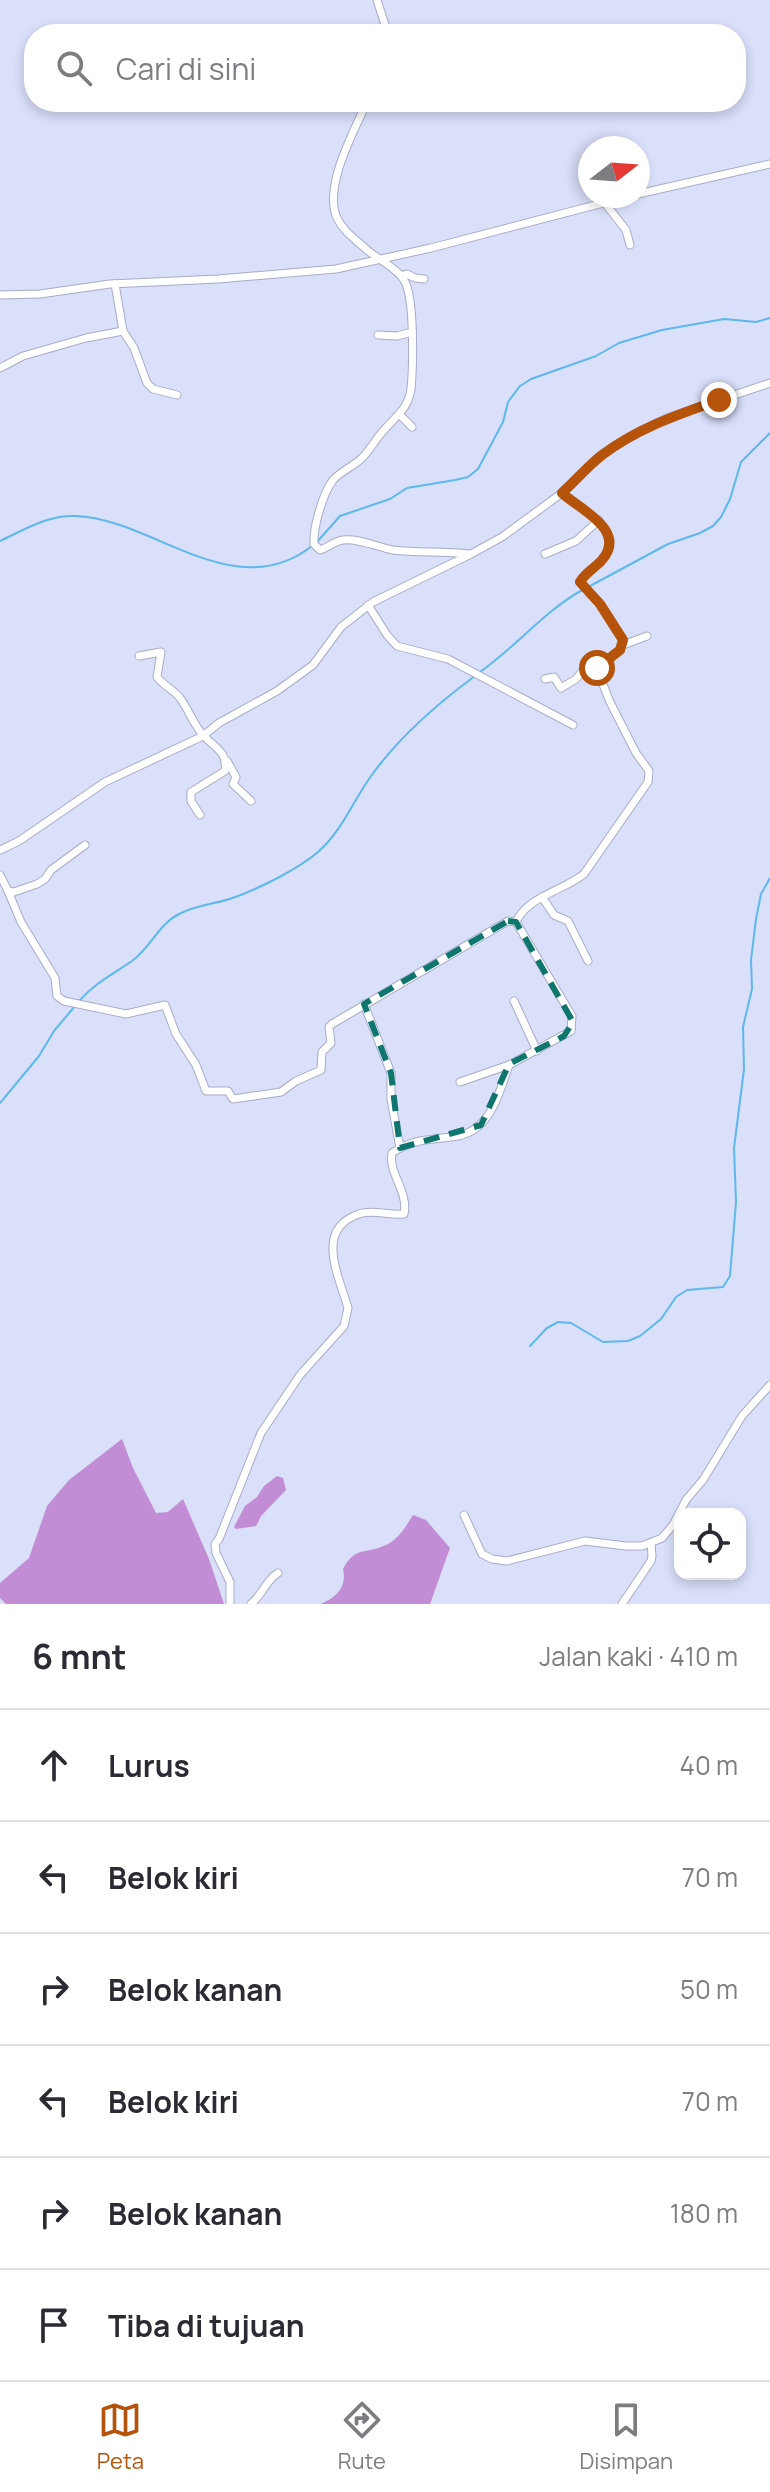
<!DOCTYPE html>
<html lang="id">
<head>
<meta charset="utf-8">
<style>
	body { margin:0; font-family:Manrope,sans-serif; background:#f2f2f3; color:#2b2b33 }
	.controls { position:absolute; right:24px; bottom:24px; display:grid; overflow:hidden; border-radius:16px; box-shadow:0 4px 12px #0003 }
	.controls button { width:72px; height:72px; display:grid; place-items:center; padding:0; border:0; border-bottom:2px solid #e1e1e2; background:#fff; color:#2b2b33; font:40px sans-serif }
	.compass { position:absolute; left:578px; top:136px; width:72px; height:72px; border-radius:50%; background:#fff; box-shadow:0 4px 12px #0003; rotate:73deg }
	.stop { position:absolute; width:24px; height:24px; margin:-18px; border:6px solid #b45309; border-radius:50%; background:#fff }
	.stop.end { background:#b45309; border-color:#fff; box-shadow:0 2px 8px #0008 }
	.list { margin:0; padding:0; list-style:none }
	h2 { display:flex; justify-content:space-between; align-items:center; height:104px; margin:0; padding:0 32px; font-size:34px }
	h2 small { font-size:26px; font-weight:400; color:#7c7c81 }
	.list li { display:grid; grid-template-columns:52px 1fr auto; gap:24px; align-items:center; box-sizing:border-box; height:112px; padding:0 32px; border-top:2px solid #e1e1e2 }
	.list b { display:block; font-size:30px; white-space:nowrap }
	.list em { font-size:26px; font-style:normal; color:#7c7c81 }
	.icon { flex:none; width:44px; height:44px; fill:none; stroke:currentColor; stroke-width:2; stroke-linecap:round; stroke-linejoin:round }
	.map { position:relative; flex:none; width:770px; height:1604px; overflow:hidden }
	.search { position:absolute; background:#fff; box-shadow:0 4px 12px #0003; left:24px; right:24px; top:24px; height:88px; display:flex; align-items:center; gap:20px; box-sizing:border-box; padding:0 28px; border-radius:32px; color:#7c7c81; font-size:30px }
	.sheet { height:776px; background:#fff }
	nav { display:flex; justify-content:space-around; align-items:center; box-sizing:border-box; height:112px; border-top:2px solid #e1e1e2; background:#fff; font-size:22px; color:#7c7c81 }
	nav a { display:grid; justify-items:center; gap:4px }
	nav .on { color:#b45309 }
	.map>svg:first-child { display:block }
	.forest { fill:#c28dd5 }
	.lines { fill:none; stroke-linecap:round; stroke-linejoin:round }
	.stream { stroke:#5db8ed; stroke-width:2 }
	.street-casing { stroke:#a7acc6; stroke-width:9 }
	.street { stroke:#fff; stroke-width:7 }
	.route { stroke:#b45309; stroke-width:10 }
	.marked { fill:none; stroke:#0f766e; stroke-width:6; stroke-dasharray:16 10; stroke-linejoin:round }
</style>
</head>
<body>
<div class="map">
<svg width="770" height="1604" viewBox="0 0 770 1604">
	<rect width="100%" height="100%" fill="#dadffa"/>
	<g class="forest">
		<polygon points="122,1439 133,1468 156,1513 168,1512 183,1499 209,1559 224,1604 6,1604 0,1598 0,1583 29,1558 47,1506 69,1480"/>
		<polygon points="277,1476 283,1478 286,1490 261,1516 256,1526 236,1529 234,1527 245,1506 257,1497 264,1486"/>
		<path d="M413,1515L426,1520L450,1548L430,1604H321C337,1597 347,1587 343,1569C355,1547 362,1554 381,1547C397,1542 405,1528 413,1515Z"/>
	</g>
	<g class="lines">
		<g class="stream">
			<path d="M0,541C24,530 47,515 75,516C152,518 234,607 312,546"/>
			<polyline points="317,542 340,516 390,499 407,488 455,480 468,477 478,469 503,422 508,402 520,386 531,379 596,356 619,343 662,330 724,319 756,322 770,318"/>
			<polyline points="590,586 668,544 700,533 713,526 721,517 730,499 741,462 770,433"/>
			<path d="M480,672C517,646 544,611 584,589"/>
			<path d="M79,1001C95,983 113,974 132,961C150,948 159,924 179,914C198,904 219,904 238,896C262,887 298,869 318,852C343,830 354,798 374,772C402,734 437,704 475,676"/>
			<polyline points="0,1103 39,1056 54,1031 75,1006"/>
			<polyline points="530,1346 547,1328 558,1322 571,1323 603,1342 628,1341 640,1336 661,1319 676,1297 687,1290 723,1287 730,1276 736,1202 734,1148 744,1069 743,1027 752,989 751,960 756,919 761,894 770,878"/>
		</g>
		<defs>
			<g id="street">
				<polyline points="377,0 388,34"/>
				<path d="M367,102C354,131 323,187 337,218C343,231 356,240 366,249C376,258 398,269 404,280C415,297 413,368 411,389C408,409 397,415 385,429C376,438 371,449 362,458C354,466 341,471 333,480C323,493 313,527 314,544L320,550C328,548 334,541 343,540C358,538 377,547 393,550C418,553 443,551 469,554"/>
				<polyline points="638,194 770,164"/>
				<polyline points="604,202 626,230 630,245"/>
				<polyline points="401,276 407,274 415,278 424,279"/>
				<polyline points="115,284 123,331 134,348 147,383 153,389 177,395"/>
				<polyline points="0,295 40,294 110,284 218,279 336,269 431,248 630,196"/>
				<polyline points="378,335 397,336 412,332"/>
				<polyline points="0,368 23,356 86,338 123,331"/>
				<polyline points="400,415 412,427"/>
				<polyline points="545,554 576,541 599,520"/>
				<polyline points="368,605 387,635 397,646 448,659 573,725"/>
				<polyline points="623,645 647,636"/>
				<path d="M139,656L161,652L157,677C164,686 174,690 180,698C189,710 194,726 204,736C215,748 228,752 225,771L191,792V801L200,815"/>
				<polyline points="545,679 554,677 561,688 576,679 585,668 597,668"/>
				<polyline points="227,761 236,777 233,784 251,801"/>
				<polyline points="0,850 19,841 105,782 203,736 219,723 277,691 313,665 341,627 373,602 471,554 502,537 562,493 599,457 634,434 667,418 770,383"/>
				<polyline points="0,875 8,891 14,892 37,884 45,879 51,870 85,845"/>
				<path d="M8,891L21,922L55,978L57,996L64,1001L126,1014L165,1005L176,1034L196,1065L206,1091H228L233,1099L281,1092L296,1081L321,1070L322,1052L331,1043L329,1027L332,1024L508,921L516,922C528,896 563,891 584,874L648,782L649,771L636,753L610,702L598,672L597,668L620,650L623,640L600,604L580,582C585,573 595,568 602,560C627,530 579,509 562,493"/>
				<polyline points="542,897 554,915 568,921 588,961"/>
				<polyline points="514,1001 537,1051"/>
				<polyline points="364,1004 391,1073 391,1099 400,1148"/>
				<polyline points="460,1082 509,1065"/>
				<polyline points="464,1515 482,1554 492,1559 507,1561 585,1541 626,1546 642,1546 662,1538 673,1525 686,1500 703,1480 742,1416 770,1385"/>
				<path d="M230,1604V1582L216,1553L215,1544L219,1539L261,1433L300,1375L344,1326L348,1308C339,1276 314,1229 359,1214C374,1209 389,1216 404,1214C409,1192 388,1173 392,1153C410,1140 430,1139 451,1137C490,1134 498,1096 509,1065L571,1031L572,1016L516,922"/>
				<path d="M251,1604C263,1594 266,1580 278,1573"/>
				<polyline points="622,1604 651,1561 652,1556 651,1543"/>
			</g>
		</defs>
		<use href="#street" class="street-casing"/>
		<use href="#street" class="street"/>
	</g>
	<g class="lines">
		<path class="route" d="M597,668L620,650L623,640L600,604L580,582C585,573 595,568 602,560C628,530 579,509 562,493C575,481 588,466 602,455C638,428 677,415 719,400"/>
	</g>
	<path class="marked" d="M508,921L516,922L573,1022L564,1036L509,1064L481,1125L400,1148L391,1073L364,1004Z"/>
</svg>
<div class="controls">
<button><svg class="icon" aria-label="locate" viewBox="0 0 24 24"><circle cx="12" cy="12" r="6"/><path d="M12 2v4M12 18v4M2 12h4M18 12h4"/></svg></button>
</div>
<svg class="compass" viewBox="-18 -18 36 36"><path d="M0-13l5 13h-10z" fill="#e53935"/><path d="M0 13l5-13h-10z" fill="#7c7c81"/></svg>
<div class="stop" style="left:597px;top:668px"></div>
<div class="stop end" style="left:719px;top:400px"></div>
<div class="search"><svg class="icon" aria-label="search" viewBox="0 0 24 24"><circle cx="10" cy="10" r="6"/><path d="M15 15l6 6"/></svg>Cari di sini</div>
</div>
<section class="sheet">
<h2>6 mnt<small>Jalan kaki · 410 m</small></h2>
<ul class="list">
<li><svg class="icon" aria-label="ahead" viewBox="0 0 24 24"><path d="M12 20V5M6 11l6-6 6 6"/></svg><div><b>Lurus</b></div><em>40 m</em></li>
<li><svg class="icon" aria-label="left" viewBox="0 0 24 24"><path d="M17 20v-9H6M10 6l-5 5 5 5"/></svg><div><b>Belok kiri</b></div><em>70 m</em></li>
<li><svg class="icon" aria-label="right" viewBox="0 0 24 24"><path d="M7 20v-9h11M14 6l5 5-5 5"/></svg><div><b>Belok kanan</b></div><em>50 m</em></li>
<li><svg class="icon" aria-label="left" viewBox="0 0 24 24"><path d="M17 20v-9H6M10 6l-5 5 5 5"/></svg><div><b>Belok kiri</b></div><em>70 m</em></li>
<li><svg class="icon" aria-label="right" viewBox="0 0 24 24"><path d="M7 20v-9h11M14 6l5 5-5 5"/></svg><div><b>Belok kanan</b></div><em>180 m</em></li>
<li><svg class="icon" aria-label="arrive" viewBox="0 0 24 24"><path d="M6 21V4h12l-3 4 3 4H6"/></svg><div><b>Tiba di tujuan</b></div></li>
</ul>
</section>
<nav>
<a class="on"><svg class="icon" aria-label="map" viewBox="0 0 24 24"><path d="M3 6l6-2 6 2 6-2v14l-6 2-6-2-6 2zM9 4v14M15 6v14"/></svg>Peta</a>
<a><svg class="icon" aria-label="directions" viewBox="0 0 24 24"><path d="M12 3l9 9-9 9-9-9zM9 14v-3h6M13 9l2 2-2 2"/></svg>Rute</a>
<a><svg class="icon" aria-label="saved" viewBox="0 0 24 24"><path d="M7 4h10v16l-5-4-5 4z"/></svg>Disimpan</a>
</nav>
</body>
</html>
